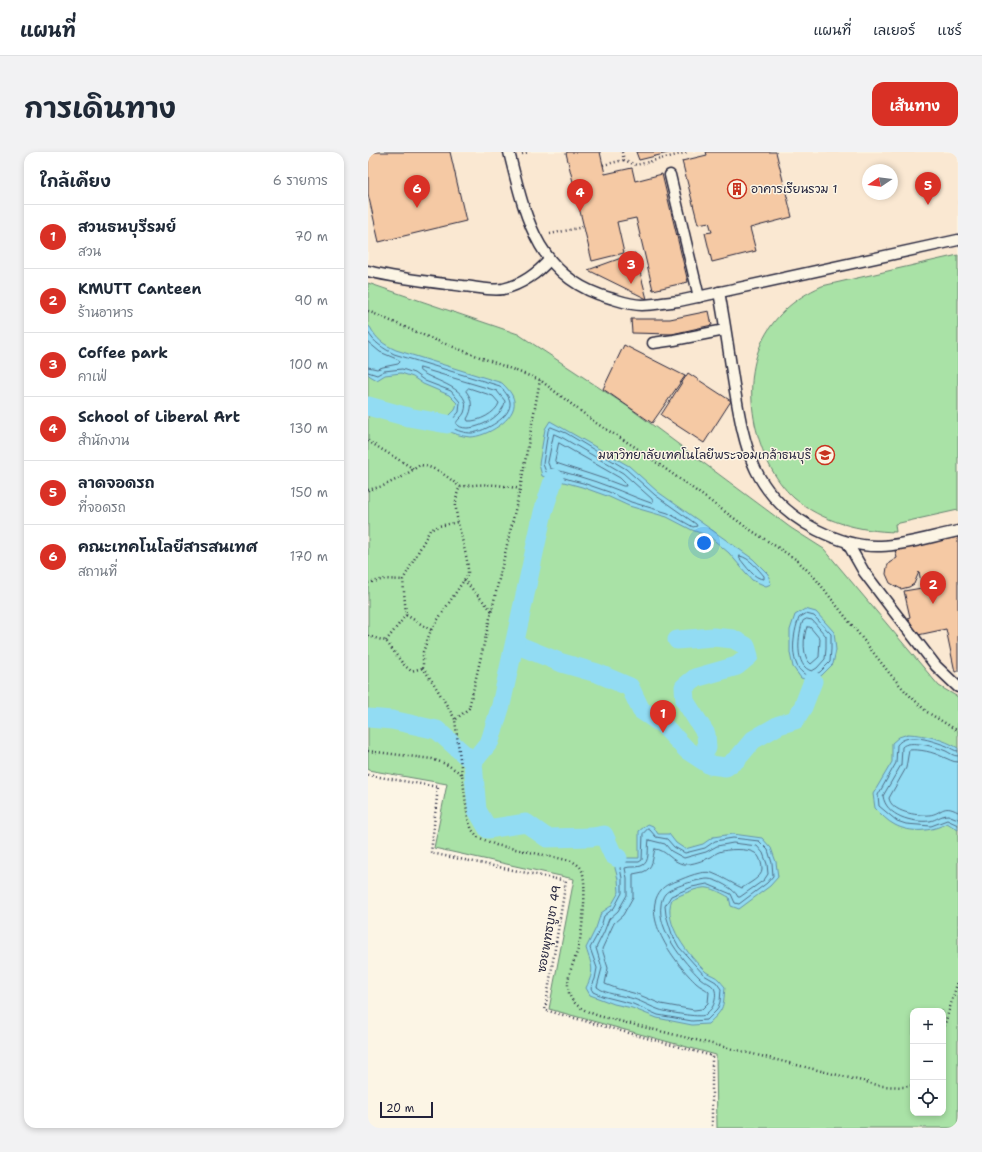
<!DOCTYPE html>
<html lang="th">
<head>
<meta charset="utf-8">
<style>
	body { margin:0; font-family:"Shantell Sans","Playpen Sans Thai",sans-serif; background:#f2f2f3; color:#1f2937 }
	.controls { position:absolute; right:12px; bottom:12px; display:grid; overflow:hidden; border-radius:8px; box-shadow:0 2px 6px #0003 }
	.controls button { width:36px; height:36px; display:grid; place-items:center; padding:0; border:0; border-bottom:1px solid #e0e1e3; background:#fff; color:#1f2937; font:20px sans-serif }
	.compass { position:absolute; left:494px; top:12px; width:36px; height:36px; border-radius:50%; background:#fff; box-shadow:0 2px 6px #0003; rotate:257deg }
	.scale { position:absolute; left:12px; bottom:10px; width:53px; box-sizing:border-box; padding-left:4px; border:2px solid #22223b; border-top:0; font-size:11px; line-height:14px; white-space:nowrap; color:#22223b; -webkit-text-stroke:3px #fcf5e5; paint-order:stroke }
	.you { position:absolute; left:336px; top:391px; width:14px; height:14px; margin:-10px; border:3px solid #fff; border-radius:50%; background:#1a73e8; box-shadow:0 0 0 6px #1a73e833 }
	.badge { display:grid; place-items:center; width:26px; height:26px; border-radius:50%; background:#d93025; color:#fff; font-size:13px; font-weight:700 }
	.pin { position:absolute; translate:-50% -33px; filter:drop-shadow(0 1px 2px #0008) }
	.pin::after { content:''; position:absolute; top:21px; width:14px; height:12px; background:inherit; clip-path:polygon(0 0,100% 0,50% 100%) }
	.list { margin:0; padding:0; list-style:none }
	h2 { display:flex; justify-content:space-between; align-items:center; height:52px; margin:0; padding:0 16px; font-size:17px }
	h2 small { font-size:13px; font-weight:400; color:#747a83 }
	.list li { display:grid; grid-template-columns:26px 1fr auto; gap:12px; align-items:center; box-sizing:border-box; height:64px; padding:0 16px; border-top:1px solid #e0e1e3 }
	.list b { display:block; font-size:15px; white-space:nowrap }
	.list p { margin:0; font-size:13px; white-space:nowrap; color:#747a83 }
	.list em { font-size:13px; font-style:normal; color:#747a83 }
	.icon { flex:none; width:22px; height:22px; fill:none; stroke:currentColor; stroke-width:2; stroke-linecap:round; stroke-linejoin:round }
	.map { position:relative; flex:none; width:590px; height:976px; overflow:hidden; border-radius:12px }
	header { display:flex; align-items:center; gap:24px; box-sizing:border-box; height:56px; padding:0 20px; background:#fff; border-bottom:1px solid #e0e1e3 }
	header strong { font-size:19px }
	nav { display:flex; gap:22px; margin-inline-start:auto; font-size:14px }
	.intro { display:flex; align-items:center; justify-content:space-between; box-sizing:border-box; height:96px; padding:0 24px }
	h1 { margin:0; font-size:28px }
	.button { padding:10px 18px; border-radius:12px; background:#d93025; color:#fff; font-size:14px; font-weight:700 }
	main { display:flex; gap:24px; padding:0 24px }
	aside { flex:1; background:#fff; border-radius:12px; box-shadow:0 2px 6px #0003 }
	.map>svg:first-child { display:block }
	.built { fill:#fae8d2; fill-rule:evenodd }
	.green { fill:#a9e2a6; stroke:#668270; fill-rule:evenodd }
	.water { fill:#92dcf3; stroke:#6592a9 }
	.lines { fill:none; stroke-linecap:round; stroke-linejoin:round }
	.shore { stroke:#4f6c85; stroke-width:1 }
	.canal { stroke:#92dcf3; stroke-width:19 }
	.building { fill:#f5c9a4; stroke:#22223b }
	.service-casing { stroke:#22223b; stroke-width:13 }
	.path { stroke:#22223b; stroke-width:2.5; stroke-dasharray:1 3; stroke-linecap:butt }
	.service { stroke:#fcf5e5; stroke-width:10 }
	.labels { text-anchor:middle; stroke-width:3; stroke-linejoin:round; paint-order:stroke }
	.poi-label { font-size:12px; fill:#22223b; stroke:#fcf5e5; text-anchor:start }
	.street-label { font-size:12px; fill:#22223b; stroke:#fcf5e5 }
</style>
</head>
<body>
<header>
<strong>แผนที่</strong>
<nav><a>แผนที่</a><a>เลเยอร์</a><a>แชร์</a></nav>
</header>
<div class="intro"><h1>การเดินทาง</h1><a class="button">เส้นทาง</a></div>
<main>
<aside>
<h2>ใกล้เคียง<small>6 รายการ</small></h2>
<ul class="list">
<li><span class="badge">1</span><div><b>สวนธนบุรีรมย์</b><p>สวน</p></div><em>70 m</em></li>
<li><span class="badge">2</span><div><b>KMUTT Canteen</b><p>ร้านอาหาร</p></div><em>90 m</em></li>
<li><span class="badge">3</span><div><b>Coffee park</b><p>คาเฟ่</p></div><em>100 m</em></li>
<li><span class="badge">4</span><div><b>School of Liberal Art</b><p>สำนักงาน</p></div><em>130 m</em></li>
<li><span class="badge">5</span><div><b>ลาดจอดรถ</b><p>ที่จอดรถ</p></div><em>150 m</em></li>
<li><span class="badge">6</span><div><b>คณะเทคโนโลยีสารสนเทศ</b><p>สถานที่</p></div><em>170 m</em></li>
</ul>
</aside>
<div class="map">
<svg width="590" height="976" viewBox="0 0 590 976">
	<rect width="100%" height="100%" fill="#fcf5e5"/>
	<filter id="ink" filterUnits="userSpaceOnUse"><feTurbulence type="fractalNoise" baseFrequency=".025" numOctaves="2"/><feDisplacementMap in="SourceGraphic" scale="8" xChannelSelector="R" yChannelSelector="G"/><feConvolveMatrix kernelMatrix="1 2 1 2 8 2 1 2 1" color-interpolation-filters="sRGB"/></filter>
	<g filter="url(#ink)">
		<path class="built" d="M0,0H590V545L571,534L456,397L423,376L259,254L150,182L0,131ZM500,18H524V42H500Z"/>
		<g class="green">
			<path d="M590,103V358L527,372L528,380C492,379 454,370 426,346C405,327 393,299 387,272C375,211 395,160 454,134Z"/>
			<path d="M0,131L150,182L259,254L423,376L456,397L571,534L590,545V976H349L348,903L181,857L206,727L66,696L79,632L0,618ZM545,859H575V961H545Z"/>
		</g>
		<g class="water">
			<path d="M0,174L2,175C9,188 15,192 28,198L134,231C139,236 145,242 146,249C149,267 118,285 102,285C93,284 86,282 79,278V266L87,258L89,251L81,243L55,232L45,225L33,221L17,223L9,228L2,224L0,222Z"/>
			<polygon points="182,269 261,314 290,340 385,407 400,422 403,432 398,434 384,428 361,401 341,384 324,378 299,365 261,354 239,344 214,335 174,324 171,312 177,277"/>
			<polygon points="437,457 448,460 466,480 468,498 465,512 454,523 445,529 433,526 425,515 422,501 422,478 427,463"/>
			<path d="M540,582C558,583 575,587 590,596V678L579,671C564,680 542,681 527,673C519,669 513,662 507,656L505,642L524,610V591L531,585Z"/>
			<path d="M280,672L285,674L290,682H301L308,691L317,697L335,692L345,685L365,682L394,686L403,696L408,710L410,725L402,734L371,757L363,754L361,745C355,742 347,737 340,736C331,734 313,743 304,747C294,771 321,804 338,820C342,823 348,824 351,828C353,830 355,833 357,835C355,857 356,857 340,872L324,873L289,866L264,856L246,852L222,843L218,836C227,817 224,815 218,796L228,776L233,761L243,754L251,740L250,727L247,716L250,706H271V679Z"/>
		</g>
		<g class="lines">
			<g class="shore">
				<path d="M0,180C6,191 15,196 26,202L132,234C136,239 141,244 142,250C144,265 117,279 104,281C97,281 89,279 83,275V269L91,260L92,250L83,239L57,229L46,221L34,217L16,219L9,223L0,220"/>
				<polyline points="0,190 12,200 31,208 32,210 30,212 15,215 9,217 0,215"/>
				<path d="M52,216L129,239L137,249C136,267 96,285 88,271C90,267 94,265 96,261C106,236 66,230 52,219Z"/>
				<path d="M101,236L125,244L131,251C128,261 110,270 100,269L99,267C105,257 105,248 98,239Z"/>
				<polygon points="183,275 198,281 258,317 287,343 328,372 329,374 325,375 300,361 263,350 241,340 215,331 203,328 178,320 175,312 180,279"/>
				<path d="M186,282L195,286L255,321L284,347L285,350L283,351C268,346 256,340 242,335C222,327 202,322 182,316L180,311Z"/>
				<path d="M191,291L252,326L257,331L258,334H255C233,325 211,319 188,311L187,309Z"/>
				<path d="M372,404C382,406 390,417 396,424V427C386,427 378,414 372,407Z"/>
				<path d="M438,462L446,464L463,482V497L462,510L452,520L444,524C441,524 437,523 435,521C421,510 425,481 431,466Z"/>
				<path d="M439,467L444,468L458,484V497L457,507L449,516L444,519C426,515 430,482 435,469Z"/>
				<path d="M439,475H442L452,487L451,505L443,512C434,506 435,484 439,475Z"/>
				<path d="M590,599C586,599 583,596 579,594C565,589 539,579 529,593L528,611L510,643L511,654L529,669L538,672L563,674L579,668L590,673"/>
				<path d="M590,604C585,604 582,601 578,599C568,595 541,587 534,595L533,613L515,644C518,664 544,671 562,669C568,668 573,663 580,663L590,667"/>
				<path d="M590,610C584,610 581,607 575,605C565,600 552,597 541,598L538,616L521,646C523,660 549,664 561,663C574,662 574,651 590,660"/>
				<polygon points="280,677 282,678 288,685 299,687 306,695 317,701 337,696 347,689 365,686 391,689 400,698 404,711 405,724 399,731 371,752 367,751 363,742 339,732 324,735 303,744 297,754 298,763 304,782 311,795 336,823 348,830 353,837 352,850 349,858 339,868 324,869 290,863 265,852 234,844 225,840 223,836 227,827 229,816 222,796 232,778 236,764 246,756 254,741 254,726 252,716 254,710 271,710 274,708 275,682"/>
				<path d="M281,688L297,692L303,699L316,706L338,700L349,694L365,691L389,694L395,701L399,712L400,722L396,728L372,745H370C367,737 348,727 340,727C330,727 303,735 297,742C295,744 293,750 293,753C289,778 316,810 332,826C336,830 343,831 346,836C349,841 347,850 345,854C344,857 339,861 337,863C331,866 299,860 292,858C283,855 275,850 266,847C254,843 239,843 229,835L234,816L228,796L236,780L241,767L250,759L259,743V726L257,716C262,714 268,716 273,714C283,711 279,696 281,688Z"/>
				<path d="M287,697C298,697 304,711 316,712C324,713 336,708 343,705C346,703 348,701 351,700C358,697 380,696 387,701C392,704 394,712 394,718C394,725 380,732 374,736C365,732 355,725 344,721C334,718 319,725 309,729C303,731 297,733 293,738C271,765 309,813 328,831C332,835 337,836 341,840L340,851L334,857L326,858L293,852L269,842L250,837L237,832L240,816L234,797L246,771L255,763L265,745V722C268,721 272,721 275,720C286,716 284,706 287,697Z"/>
			</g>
			<g class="canal">
				<polyline points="0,254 40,265 79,272"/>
				<polyline points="309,488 345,485 365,487 378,494 381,504 369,514 327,526 316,535 317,549 338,582 339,596 333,607"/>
				<polyline points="147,492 194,511 229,521 262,535 273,558 294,572 319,598 342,613 358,615 369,607 385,588 411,573 427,568 435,555 445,529"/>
				<polyline points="0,566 24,568 69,578 105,610 109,658 120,677 158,671 179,686 224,685 236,683 245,703 250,706"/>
				<polyline points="105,610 122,589 133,553 175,360 186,326"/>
			</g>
		</g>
		<g class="building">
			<polygon points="0,0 82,0 98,69 11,90 0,42"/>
			<polygon points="200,0 232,0 237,22 264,16 267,29 294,22 320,130 285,138 268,66 249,70 256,101 224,109 198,1"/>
			<polygon points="268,0 304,0 271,8"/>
			<polygon points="338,0 408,0 424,65 382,76 388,99 344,110 337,81 344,80 341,70 330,72 314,9 339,3"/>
			<polygon points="267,101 279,147 220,118"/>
			<polygon points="341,159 344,173 304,182 264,181 263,167 302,167"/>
			<polygon points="256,193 317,224 284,271 235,237"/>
			<polygon points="320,221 363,249 336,291 293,263"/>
			<polygon points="590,385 590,519 587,520 578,477 550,483 540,466 542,465 536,439 554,436 551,420 546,432 541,435 533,437 522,431 518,422 519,415 521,411 529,406 527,398"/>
		</g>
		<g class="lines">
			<defs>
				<g id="service">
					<path d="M141,0C157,64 169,126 242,146C252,149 263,153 274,153C286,153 299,150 311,149L590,88"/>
					<polyline points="302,23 331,145"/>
					<path d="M0,119C31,127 63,130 95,134C108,135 122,139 135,137C153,133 170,121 181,108"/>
					<path d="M351,140C357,171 361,202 366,233C377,298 385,345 449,378C469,388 490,395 513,394C539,393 565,384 590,379"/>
					<polyline points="285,191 306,188 357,178"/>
					<polyline points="479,390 496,420 524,457 568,514 590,535"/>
				</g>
			</defs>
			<use href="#service" class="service-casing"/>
			<g class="path">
				<polyline points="254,0 256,8 268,13 321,0"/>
				<polyline points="154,2 161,0"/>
				<polyline points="235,13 256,8"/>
				<polyline points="182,82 215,75"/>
				<polyline points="0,159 62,186 172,228 228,271 267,295 381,377 429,408 448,427 522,522 538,540 559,560 590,579"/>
				<polyline points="0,289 46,317"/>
				<path d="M0,338L15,334L34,325L52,313C68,315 80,325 92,335"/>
				<polyline points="96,428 124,459"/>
				<polyline points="0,431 17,427 35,428"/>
				<polyline points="63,478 38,463 35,428 62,378 71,374 90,370"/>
				<polyline points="0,484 18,489 35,512 43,519 55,516"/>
				<polyline points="18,489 38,463"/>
				<path d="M87,567L66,532L55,516V500L63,478L100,422C101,396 79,358 92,335C113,331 131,332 152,337"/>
				<path d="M0,599L64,607L78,612L94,622L100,667L104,678L110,685L128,693L204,709C207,711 210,713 212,715C221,725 214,783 210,797C206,811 197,826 201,841C204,854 220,860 231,864L514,934L536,935L545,933"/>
				<polyline points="94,622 87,568 101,556 152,337 172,228"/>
				<polyline points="0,623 70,635 63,701 198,729 177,858 344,904 344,976"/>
				<polyline points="575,878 590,829"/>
			</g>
			<use href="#service" class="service"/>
		</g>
	</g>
	<defs>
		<symbol id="building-ring" viewBox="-11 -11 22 22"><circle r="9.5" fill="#fcf5e5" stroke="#c8321e" stroke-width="1.5"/><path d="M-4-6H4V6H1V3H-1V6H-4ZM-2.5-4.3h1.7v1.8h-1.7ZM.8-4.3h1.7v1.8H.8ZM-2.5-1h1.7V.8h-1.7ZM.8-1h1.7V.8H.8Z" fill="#c8321e"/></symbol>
		<symbol id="university-ring" viewBox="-11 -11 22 22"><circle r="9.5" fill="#fcf5e5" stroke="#c8321e" stroke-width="1.5"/><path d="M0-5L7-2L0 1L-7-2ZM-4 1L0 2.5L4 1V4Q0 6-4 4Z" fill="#c8321e"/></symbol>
	</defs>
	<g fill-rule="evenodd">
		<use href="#building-ring" x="358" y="26" width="22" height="22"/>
		<use href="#university-ring" x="446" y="292" width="22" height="22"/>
	</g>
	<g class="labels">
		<g class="poi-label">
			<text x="383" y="41">อาคารเรียนรวม 1</text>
			<text x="443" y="307" text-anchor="end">มหาวิทยาลัยเทคโนโลยีพระจอมเกล้าธนบุรี</text>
		</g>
		<g class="street-label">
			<text transform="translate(181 777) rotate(-80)" y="4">ซอยพุทธบูชา 49</text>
		</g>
	</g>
</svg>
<div class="controls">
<button>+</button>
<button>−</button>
<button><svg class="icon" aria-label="locate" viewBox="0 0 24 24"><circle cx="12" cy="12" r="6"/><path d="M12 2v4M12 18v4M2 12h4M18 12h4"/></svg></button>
</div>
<svg class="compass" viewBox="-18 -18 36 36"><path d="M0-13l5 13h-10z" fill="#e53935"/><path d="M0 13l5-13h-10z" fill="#747a83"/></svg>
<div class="scale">20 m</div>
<div class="you"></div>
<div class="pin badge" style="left:295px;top:581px">1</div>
<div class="pin badge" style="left:565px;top:452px">2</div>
<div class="pin badge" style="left:263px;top:132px">3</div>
<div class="pin badge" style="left:212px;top:60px">4</div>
<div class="pin badge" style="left:560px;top:53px">5</div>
<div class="pin badge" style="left:49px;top:56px">6</div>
</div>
</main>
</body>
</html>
